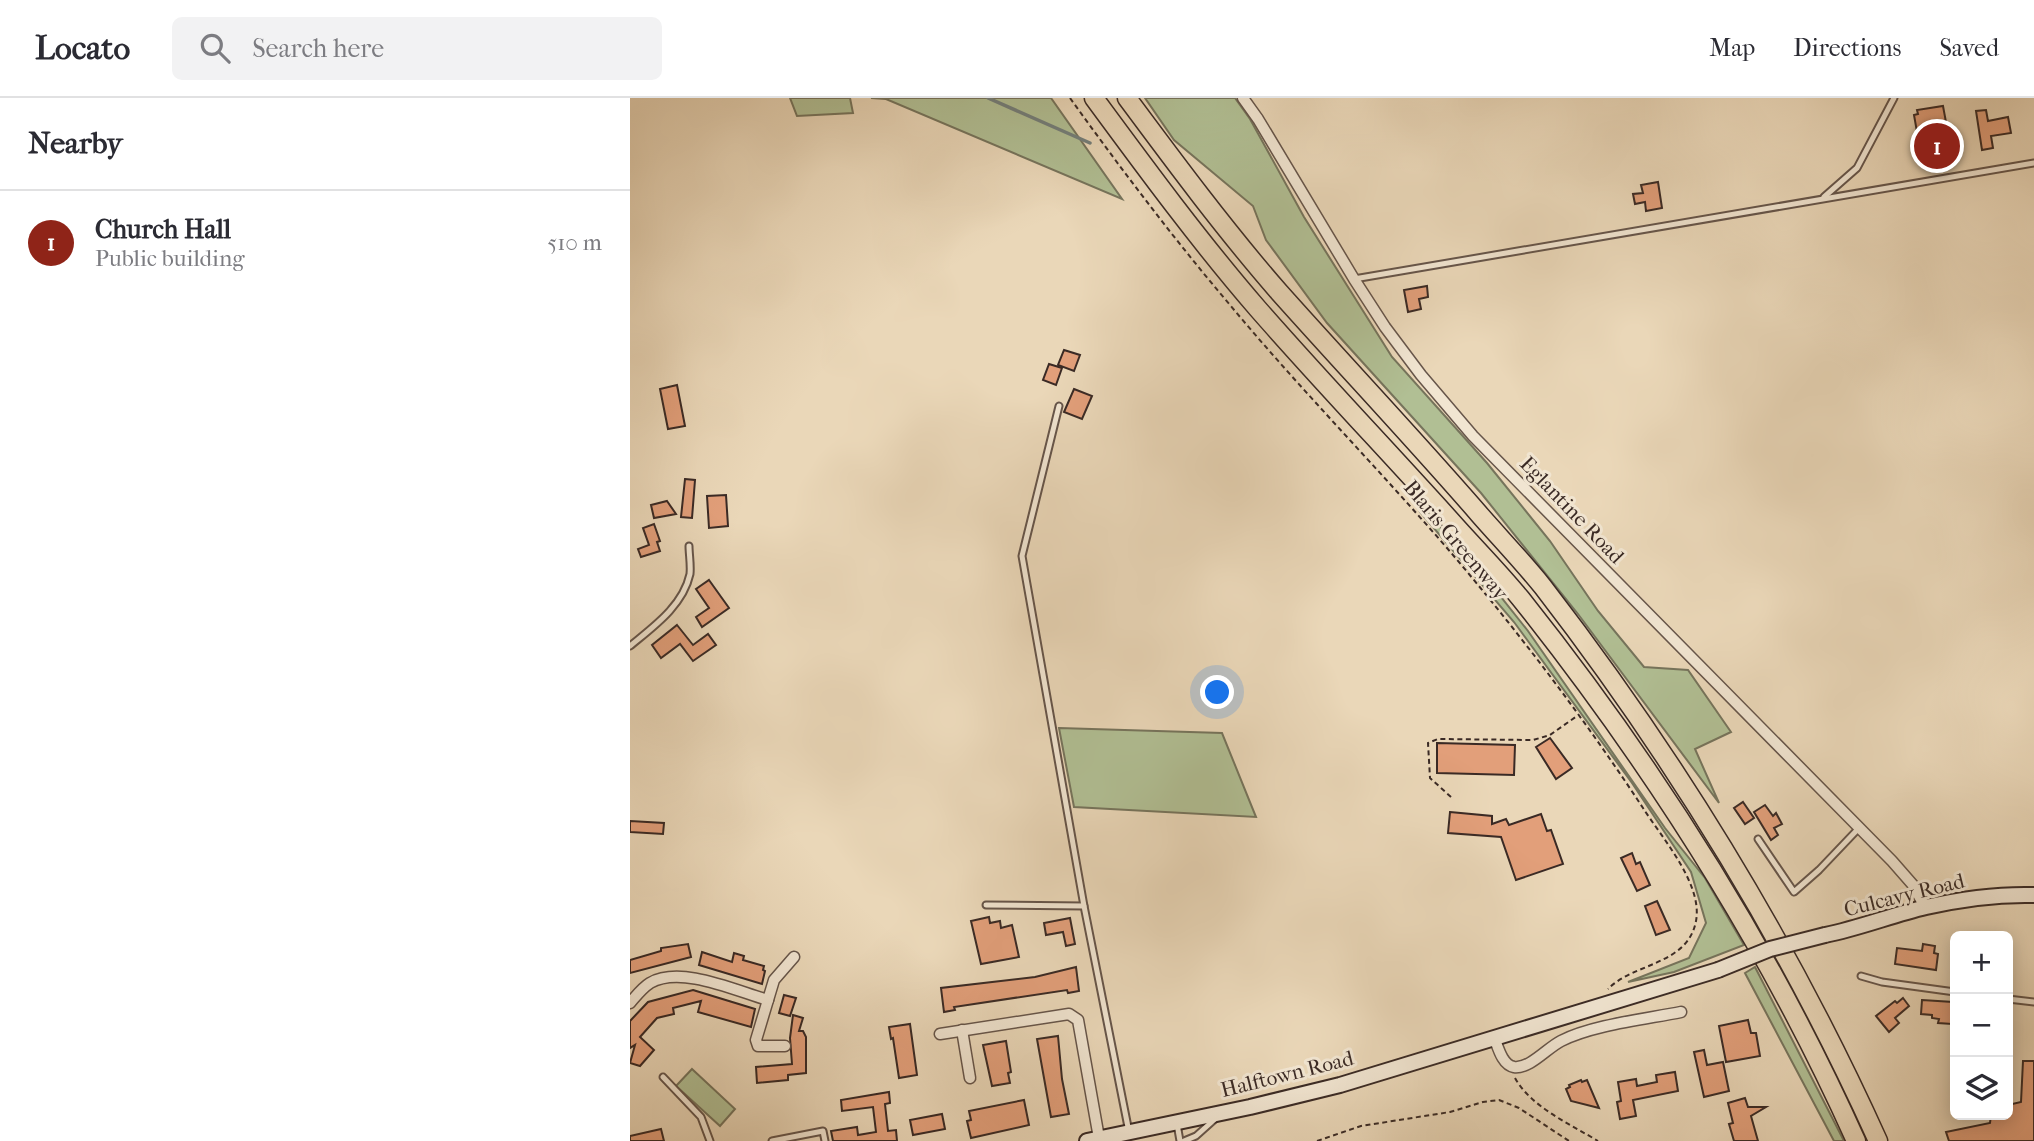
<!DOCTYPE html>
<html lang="en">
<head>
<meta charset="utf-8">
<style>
	body { margin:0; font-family:"IM FELL French Canon",serif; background:#f2f2f3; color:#2b2b33 }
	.controls { position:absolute; right:21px; bottom:21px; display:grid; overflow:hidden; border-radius:10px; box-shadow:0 4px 18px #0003 }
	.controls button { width:63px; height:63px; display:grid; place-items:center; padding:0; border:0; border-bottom:2px solid #e1e1e2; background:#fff; color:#2b2b33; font:35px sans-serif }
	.you { position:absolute; left:588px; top:595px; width:24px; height:24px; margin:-18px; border:5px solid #fff; border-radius:50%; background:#1a73e8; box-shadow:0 0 0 10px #1a73e833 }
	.badge { display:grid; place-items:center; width:46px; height:46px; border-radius:50%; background:#8f2418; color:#fff; font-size:23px; font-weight:700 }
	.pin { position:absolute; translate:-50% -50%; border:4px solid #fff; box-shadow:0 2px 7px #0006 }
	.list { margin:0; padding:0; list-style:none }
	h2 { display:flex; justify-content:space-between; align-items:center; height:91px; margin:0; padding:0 28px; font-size:30px }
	h2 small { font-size:23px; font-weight:400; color:#7c7c81 }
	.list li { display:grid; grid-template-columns:46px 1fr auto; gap:21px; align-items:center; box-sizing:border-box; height:105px; padding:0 28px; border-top:2px solid #e1e1e2 }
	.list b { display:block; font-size:26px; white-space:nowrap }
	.list p { margin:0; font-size:23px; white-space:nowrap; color:#7c7c81 }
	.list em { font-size:23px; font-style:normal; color:#7c7c81 }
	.icon { flex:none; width:38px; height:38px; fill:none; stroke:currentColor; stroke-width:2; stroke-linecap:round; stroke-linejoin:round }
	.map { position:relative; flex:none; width:1404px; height:1043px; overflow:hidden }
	header { display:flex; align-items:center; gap:42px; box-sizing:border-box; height:98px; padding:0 35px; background:#fff; border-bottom:2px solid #e1e1e2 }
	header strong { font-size:33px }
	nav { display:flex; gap:38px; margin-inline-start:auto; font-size:24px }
	.search { width:490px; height:63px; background:#f2f2f3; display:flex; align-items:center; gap:18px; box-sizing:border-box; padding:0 24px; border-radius:10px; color:#7c7c81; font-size:26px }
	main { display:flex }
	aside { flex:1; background:#fff }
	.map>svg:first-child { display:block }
	.green { fill:#b1bf94; stroke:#76745c; stroke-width:2 }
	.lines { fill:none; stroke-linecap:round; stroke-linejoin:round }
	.stream { stroke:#737f7b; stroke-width:3.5 }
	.building { fill:#e29f7a; stroke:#3a2a25; stroke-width:2 }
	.lane-casing { stroke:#66554a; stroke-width:9 }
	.street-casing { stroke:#66554a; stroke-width:13 }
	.secondary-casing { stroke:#3a2a25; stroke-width:18 }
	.highway-casing { stroke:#3a2a25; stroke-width:21 }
	.path { stroke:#3a2a25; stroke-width:2; stroke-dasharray:5 3.5; stroke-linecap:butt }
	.lane { stroke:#f1e5d1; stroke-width:5 }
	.street { stroke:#f1e5d1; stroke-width:10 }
	.secondary { stroke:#f1e5d1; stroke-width:14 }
	.highway { stroke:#ead7b8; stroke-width:18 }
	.secondary-bridge-casing { stroke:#3a2a25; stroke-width:18; stroke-linecap:butt }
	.secondary-bridge { stroke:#f1e5d1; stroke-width:14 }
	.labels { text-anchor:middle; stroke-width:6; stroke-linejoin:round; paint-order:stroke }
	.street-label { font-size:21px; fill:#3a2a25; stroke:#f1e5d1 }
</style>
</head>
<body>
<header>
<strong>Locato</strong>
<div class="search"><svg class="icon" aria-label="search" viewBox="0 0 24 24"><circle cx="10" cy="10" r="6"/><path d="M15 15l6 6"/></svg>Search here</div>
<nav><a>Map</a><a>Directions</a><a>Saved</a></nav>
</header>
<main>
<aside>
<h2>Nearby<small></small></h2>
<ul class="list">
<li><span class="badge">1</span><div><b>Church Hall</b><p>Public building</p></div><em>510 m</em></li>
</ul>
</aside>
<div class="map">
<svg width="1404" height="1043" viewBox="0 0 1404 1043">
	<rect width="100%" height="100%" fill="#ead7b8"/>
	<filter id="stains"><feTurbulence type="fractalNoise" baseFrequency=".00286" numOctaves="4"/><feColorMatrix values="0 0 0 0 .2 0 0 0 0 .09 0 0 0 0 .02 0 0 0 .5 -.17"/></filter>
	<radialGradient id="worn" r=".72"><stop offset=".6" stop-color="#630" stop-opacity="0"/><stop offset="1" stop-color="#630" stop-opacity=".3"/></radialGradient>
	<g class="green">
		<polygon points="160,0 220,0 223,15 167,18"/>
		<polygon points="241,0 421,0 492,101 256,1"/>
		<polygon points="515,0 605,0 620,21 674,119 762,259 857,365 920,443 968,513 1014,569 1058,572 1101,634 1065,651 1089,705 948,516 851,395 697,225 636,142 623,108 544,42"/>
		<polygon points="794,411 859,484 898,533 1035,730 1075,780 1114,847 1044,874 998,884 1059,860 1076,825 1061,774 1002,685 884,524 790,414"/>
		<polygon points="429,630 592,635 626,719 444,709"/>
		<polygon points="1125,869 1214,1043 1204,1043 1115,875"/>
		<polygon points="62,971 105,1011 90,1028 46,988"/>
	</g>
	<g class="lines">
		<polyline class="stream" points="358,0 460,45"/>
	</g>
	<g class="building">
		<polygon points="1313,8 1323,62 1297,67 1290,33 1287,34 1284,17 1288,16 1287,12"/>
		<polygon points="1356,12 1358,23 1378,19 1381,35 1361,38 1363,50 1352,52 1346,13"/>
		<polygon points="1028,84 1032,110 1016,113 1015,104 1005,106 1003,96 1013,95 1011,87"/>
		<polygon points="797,188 798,199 789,201 791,211 778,214 774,192"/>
		<polygon points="434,252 450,257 444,273 428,267"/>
		<polygon points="419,266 432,270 426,287 413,282"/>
		<polygon points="47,287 55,328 38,331 30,291"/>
		<polygon points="444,291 462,298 452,321 434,314"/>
		<polygon points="55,381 65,382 62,420 51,419"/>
		<polygon points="96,397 98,428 79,430 77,398"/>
		<polygon points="37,403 46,416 24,420 21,407"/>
		<polygon points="24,426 30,443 27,444 30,453 11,459 8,451 19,447 13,430"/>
		<polygon points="79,482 99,510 72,529 66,519 79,510 66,491"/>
		<polygon points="47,527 63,547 78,536 86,547 63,563 50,546 31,560 22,547"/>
		<polygon points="920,640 942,670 926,681 906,649"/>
		<polygon points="807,645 885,647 884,677 807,675"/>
		<polygon points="1113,704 1124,720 1115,726 1104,710"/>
		<polygon points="1135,707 1143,718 1146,715 1152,726 1144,730 1148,737 1141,742 1124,714"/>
		<polygon points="820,714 862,718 862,726 876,721 879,727 911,716 917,733 921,732 933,766 886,782 871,739 818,735"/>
		<polygon points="0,723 34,725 33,736 0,734"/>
		<polygon points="1002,755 1006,766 1010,764 1020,787 1007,793 991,760"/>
		<polygon points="1027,803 1040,832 1026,837 1015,808"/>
		<polygon points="359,819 360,825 370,823 371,830 382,827 389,859 351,866 341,823"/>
		<polygon points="440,820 445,846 436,848 433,834 416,837 414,825"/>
		<polygon points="58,846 61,859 0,875 0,862 31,853 31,850"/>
		<polygon points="1293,846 1305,848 1304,855 1308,856 1306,872 1265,866 1267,850 1292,853"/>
		<polygon points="72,854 102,864 104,855 114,858 113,862 134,868 133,872 135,873 132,886 69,867"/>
		<polygon points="446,869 449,893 438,895 437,892 324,909 325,912 314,914 311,890 405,879"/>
		<polygon points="63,892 125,911 121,929 68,914 71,903 43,910 44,916 27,920 10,939 24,952 10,968 0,965 5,947 0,950 0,923 18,904"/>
		<polygon points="154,897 166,900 160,918 149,915"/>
		<polygon points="1273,900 1279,908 1265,920 1269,925 1259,934 1246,918 1265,903 1267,905"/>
		<polygon points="1292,902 1323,904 1325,924 1322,924 1322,926 1308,925 1309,921 1302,920 1302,917 1291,916"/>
		<polygon points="163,917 173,920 169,933 173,933 176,939 176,975 158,977 158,982 127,985 126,969 162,966 160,940"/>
		<polygon points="1118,922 1121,935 1126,935 1130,958 1096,964 1089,928"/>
		<polygon points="280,926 287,977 269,980 263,940 261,941 259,929"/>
		<polygon points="428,938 432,981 439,1016 421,1019 407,941"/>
		<polygon points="376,943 381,974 378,975 380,985 362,988 353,947"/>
		<polygon points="1074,952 1077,967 1093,964 1099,993 1074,999 1064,954"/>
		<polygon points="1393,963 1404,963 1404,1043 1319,1043 1316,1034 1360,1025 1361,1017 1378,1017 1378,1007 1391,1004"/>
		<polygon points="1045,974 1048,993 1003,1002 1006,1018 990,1021 987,1004 991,1003 988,984 1006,981 1007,988 1027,984 1026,977"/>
		<polygon points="951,982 952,984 957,982 969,1010 941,1003 936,991 940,989 939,987"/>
		<polygon points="259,994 260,1005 255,1006 258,1033 266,1032 267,1043 203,1043 201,1033 227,1029 228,1037 246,1034 243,1009 212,1013 211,1002"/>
		<polygon points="1115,1000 1118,1009 1136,1009 1121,1018 1128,1043 1104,1043 1099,1026 1103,1025 1098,1005"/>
		<polygon points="394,1002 399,1027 341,1040 337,1023 341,1022 339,1013"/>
		<polygon points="312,1016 315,1031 283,1037 280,1022"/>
		<polygon points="31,1031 34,1043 0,1043 0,1038"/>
	</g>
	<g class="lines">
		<defs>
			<g id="lane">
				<polyline points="1194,99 1227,70 1264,0"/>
				<polyline points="724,181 1404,65"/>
				<polyline points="429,308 392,458 454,808 499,1034"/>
				<path d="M0,548C23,529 53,508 60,476C61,467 59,456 59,448"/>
				<polyline points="1128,741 1164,794 1189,772 1229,730"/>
				<polyline points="356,807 454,808"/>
				<polyline points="1231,878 1252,884 1325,894"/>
				<polyline points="1378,901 1404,904"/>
				<polyline points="33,979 71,1019 80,1043"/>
				<polyline points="547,1026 550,1043"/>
				<polyline points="142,1043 193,1033 195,1043"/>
				<polyline points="554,1043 566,1038 585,1021"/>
			</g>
			<g id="street">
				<polyline points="613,0 628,21 724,181 755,229 791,277 843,338 1262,763 1283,787 1295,809"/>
				<polyline points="138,902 126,942 128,948 155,948"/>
				<path d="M0,905C6,898 12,890 20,885C51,867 106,893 138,902L144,882L164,859"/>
				<polyline points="332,932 340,980"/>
				<polyline points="310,936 439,916 448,922 469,1040"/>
				<path d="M864,939C868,949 872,967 884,969C900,971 917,950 931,943C962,927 1016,921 1051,914"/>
			</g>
			<g id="secondary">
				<path d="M1195,837C1230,830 1262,817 1296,809C1331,801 1367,796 1404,797"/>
				<polyline points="457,1043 620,1009 710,987 1088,872"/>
			</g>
			<g id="highway">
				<path d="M464,0C517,72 570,144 628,211C691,283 757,352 821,423C844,449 869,474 891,501C1023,667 1139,849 1226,1043"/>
				<path d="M497,0C546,66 595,132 649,194C715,268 784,341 849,416C870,440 893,464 913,489C1045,660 1159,846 1248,1043"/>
			</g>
		</defs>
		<use href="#lane" class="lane-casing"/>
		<use href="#street" class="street-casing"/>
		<use href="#secondary" class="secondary-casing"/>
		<use href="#highway" class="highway-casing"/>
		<g class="path">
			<path d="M440,0C491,71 544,141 600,207C670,291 746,368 817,450C887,532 954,620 1013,710C1032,740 1073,786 1066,823C1058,867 1003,865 978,891"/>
			<polyline points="821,699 800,680 798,645 808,641 903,642 920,637 947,618"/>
			<path d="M885,980C901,1009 940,1026 968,1043"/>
			<polyline points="687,1043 731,1028 820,1014 853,1004 869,1002 889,1010 939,1043"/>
		</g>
		<use href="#lane" class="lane"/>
		<use href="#street" class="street"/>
		<use href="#secondary" class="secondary"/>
		<use href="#highway" class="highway"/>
		<defs>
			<polyline id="secondary-bridge" points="1088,872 1140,851 1195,837"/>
		</defs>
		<use href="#secondary-bridge" class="secondary-bridge-casing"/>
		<use href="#secondary-bridge" class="secondary-bridge"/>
	</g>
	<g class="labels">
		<g class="street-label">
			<text transform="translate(942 412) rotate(46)" y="7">Eglantine Road</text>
			<text transform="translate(826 442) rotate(50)" y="7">Blaris Greenway</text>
			<text transform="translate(1274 797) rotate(-14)" y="7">Culcavy Road</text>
			<text transform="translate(657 976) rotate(-14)" y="7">Halftown Road</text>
		</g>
	</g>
	<rect width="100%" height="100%" filter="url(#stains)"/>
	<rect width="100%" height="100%" fill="url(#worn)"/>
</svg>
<div class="controls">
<button>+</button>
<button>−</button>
<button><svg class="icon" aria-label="layers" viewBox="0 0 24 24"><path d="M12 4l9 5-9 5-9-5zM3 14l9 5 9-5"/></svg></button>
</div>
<div class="you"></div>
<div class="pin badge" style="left:1307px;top:48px">1</div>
</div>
</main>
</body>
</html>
